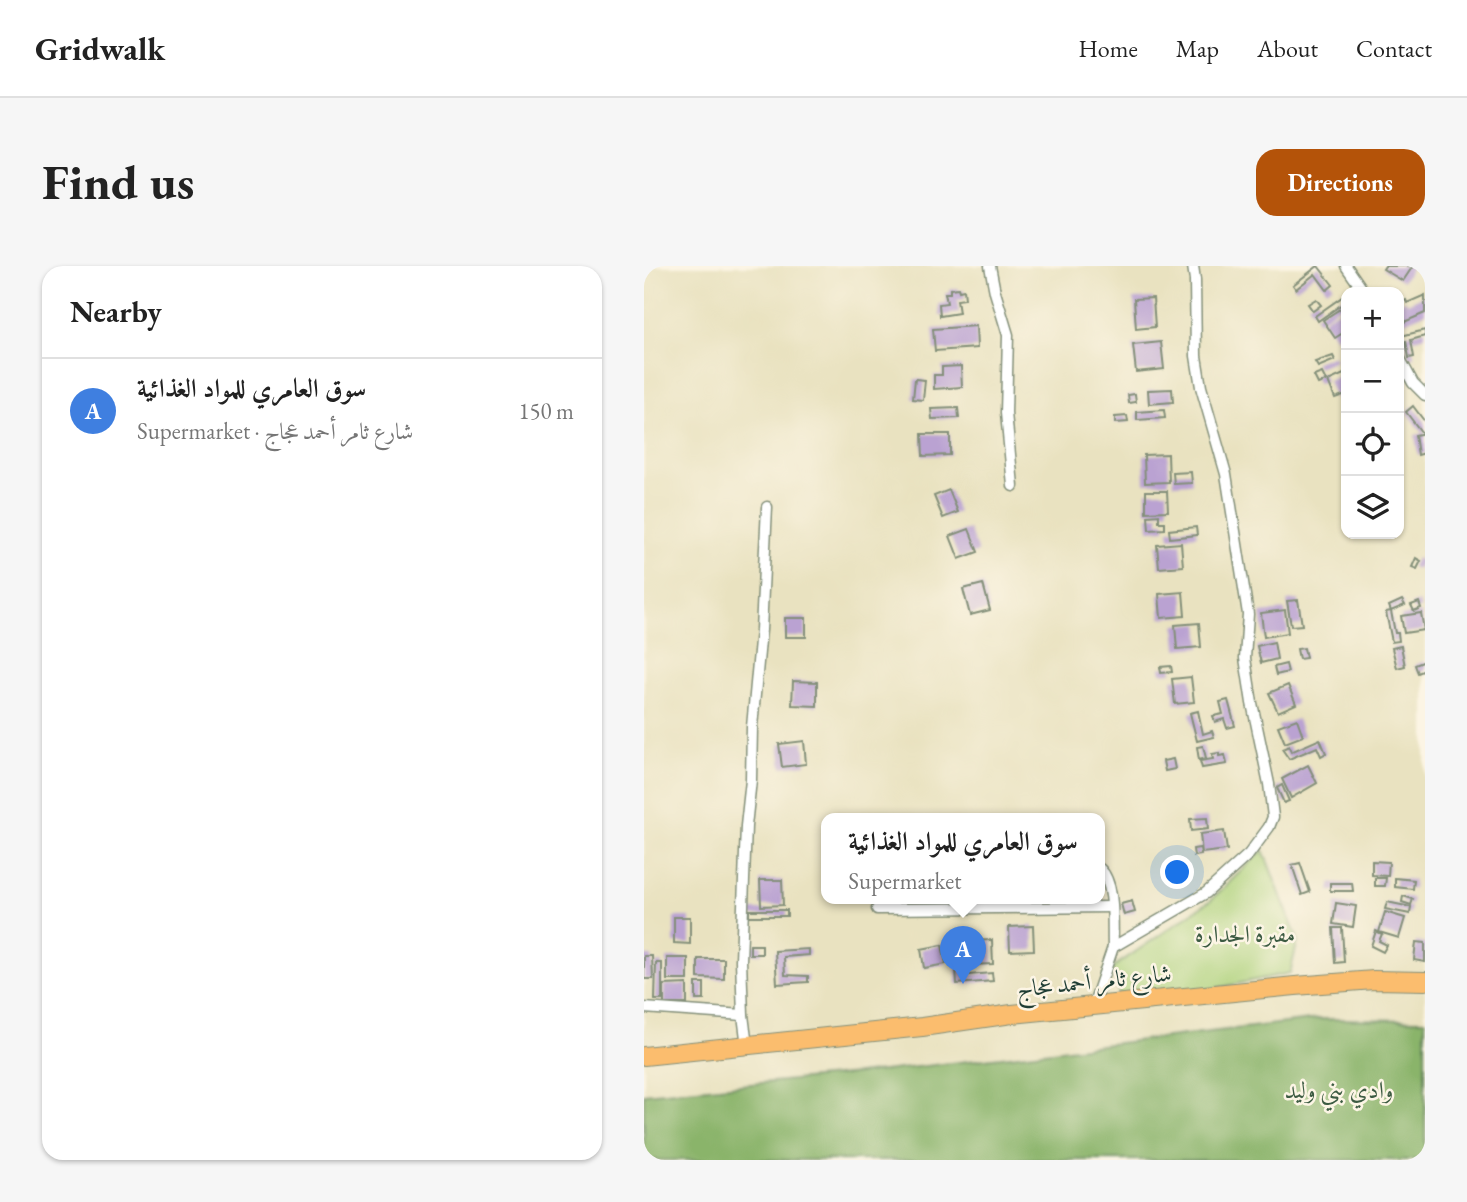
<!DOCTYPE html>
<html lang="en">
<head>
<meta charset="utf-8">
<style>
	body { margin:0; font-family:"EB Garamond",Amiri,serif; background:#f6f6f6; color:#222 }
	.controls { position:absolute; right:21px; top:21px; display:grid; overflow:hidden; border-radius:14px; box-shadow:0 2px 5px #0004 }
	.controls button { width:63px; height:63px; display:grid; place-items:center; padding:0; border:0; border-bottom:2px solid #e0e0e0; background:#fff; color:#222; font:35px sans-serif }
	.you { position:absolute; left:534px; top:607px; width:24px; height:24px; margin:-18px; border:5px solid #fff; border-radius:50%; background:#1a73e8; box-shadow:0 0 0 10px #1a73e833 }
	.badge { display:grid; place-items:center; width:46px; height:46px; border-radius:50%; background:#b45309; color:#fff; font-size:23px; font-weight:700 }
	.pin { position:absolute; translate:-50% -58px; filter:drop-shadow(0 2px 4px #0008) }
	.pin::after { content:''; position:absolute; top:37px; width:24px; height:21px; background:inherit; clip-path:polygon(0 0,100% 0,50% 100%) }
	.popup { position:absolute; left:177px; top:547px; width:284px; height:91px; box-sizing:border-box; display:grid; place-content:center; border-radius:14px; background:#fff; filter:drop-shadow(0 2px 5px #0005); font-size:23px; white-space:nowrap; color:#767676 }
	.popup b { font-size:26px; color:#222 }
	.popup::after { content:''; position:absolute; left:50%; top:100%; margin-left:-14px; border:14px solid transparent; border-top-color:#fff }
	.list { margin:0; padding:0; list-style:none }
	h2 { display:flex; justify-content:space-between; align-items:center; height:91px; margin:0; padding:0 28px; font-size:30px }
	h2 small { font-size:23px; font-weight:400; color:#767676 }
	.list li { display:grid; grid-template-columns:46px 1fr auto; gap:21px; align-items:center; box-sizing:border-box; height:105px; padding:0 28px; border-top:2px solid #e0e0e0 }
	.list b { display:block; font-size:26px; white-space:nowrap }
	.list p { margin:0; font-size:23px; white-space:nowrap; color:#767676 }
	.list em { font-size:23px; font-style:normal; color:#767676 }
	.icon { flex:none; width:38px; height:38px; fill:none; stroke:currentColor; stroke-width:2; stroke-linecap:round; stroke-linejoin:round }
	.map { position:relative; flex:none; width:781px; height:894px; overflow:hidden; border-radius:21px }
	header { display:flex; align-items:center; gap:42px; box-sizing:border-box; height:98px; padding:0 35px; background:#fff; border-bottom:2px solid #e0e0e0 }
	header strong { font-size:33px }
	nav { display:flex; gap:38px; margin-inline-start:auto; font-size:24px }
	.intro { display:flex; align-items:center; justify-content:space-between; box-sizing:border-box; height:168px; padding:0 42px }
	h1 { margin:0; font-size:49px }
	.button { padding:18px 32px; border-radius:21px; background:#b45309; color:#fff; font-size:24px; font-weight:700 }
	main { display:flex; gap:42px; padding:0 42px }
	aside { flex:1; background:#fff; border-radius:21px; box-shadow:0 2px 5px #0004 }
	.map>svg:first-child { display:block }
	.green { fill:#aed27b; stroke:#668858; stroke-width:2 }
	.forest { fill:#8ab46b; stroke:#547850; stroke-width:2 }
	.building { fill:#baa2d2 }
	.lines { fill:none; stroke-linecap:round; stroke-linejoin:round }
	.minor-casing { stroke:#84907a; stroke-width:13 }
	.primary-casing { stroke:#84907a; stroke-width:20 }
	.minor { stroke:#fff; stroke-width:10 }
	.primary { stroke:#fbbd6e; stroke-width:18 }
	.labels { text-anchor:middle; stroke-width:5; stroke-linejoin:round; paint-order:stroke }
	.park-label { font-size:24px; fill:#3c5b42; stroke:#fcf5e5 }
	.street-label { font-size:24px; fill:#1f3d34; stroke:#fcf5e5 }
</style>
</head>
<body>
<header>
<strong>Gridwalk</strong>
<nav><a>Home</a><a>Map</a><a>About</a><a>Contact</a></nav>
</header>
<div class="intro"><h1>Find us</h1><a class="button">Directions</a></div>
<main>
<aside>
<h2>Nearby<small></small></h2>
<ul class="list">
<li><span class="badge" style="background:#3f7fe0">A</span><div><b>سوق العامري للمواد الغذائية</b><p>Supermarket · شارع ثامر أحمد عجاج</p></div><em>150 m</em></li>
</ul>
</aside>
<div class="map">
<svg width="781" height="894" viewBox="0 0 781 894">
	<rect width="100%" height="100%" fill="#fcf5e5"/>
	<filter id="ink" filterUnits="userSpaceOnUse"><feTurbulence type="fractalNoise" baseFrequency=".0143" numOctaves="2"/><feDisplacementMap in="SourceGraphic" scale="14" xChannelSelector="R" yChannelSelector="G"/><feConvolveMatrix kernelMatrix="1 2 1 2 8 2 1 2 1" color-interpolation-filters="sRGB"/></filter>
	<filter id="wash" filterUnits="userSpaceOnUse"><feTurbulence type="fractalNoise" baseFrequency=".00686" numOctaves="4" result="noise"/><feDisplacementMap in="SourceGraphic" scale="28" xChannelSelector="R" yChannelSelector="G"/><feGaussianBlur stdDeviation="1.57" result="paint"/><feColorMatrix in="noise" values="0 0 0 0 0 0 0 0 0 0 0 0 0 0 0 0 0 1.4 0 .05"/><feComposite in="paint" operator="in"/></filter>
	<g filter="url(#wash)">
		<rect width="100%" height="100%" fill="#e9e2c0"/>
		<polygon class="green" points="619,584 654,674 646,707 557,725 476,731 468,702 567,634"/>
		<polygon class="forest" points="675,753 781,754 781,894 0,894 0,828 214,808"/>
		<g id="blocks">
			<g class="building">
				<polygon points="674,0 689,19 683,24 671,8 652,23 649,19"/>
				<polygon points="741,0 769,0 759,15 739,3"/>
				<polygon points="314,22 315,25 320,24 321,33 313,34 315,47 296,50 295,38 303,37 301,27 306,27 306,23"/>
				<polygon points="781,29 781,47 758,57 755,51 755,37 762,34 763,37"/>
				<polygon points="698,31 701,36 674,55 671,50"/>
				<polygon points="509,32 511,61 492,63 490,33"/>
				<polygon points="672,33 677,39 669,45 664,38"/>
				<polygon points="696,43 702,52 702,65 691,72 679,54"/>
				<polygon points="332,60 333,82 291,85 289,63"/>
				<polygon points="781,64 781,70 767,74 770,91 765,92 762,75 758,76 757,70"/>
				<polygon points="517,76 520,103 492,106 489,79"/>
				<polygon points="689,90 691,94 674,101 671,96"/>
				<polygon points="317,100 318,121 290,123 290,109 298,109 298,101"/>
				<polygon points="678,107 682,115 674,118 670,110"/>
				<polygon points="702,107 702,128 691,132 684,115"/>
				<polygon points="271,113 281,114 279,134 269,133"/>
				<polygon points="528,123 529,136 505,138 504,124"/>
				<polygon points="491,128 492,136 485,137 484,129"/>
				<polygon points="769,140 781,156 781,165 778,167 762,146"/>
				<polygon points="314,142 315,152 288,153 287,143"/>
				<polygon points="520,144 521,152 493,154 493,146"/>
				<polygon points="483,150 484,156 471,157 471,151"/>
				<polygon points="781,167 781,187 774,189 771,169"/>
				<polygon points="278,168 306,168 306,189 279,190"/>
				<polygon points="524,188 525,216 501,217 500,189"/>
				<polygon points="547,206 548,217 530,218 529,207"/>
				<polygon points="305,224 314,246 299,252 290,230"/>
				<polygon points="502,225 523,225 524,245 502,246"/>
				<polygon points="515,249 515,256 521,256 521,263 505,264 504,250"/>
				<polygon points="552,261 553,269 526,272 525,264"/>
				<polygon points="325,263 334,286 315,293 306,270"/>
				<polygon points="537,277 539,300 515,302 513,279"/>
				<polygon points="772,292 777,295 773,303 768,301"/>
				<polygon points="339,318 346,344 326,349 319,323"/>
				<polygon points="539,326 541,350 517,352 515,328"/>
				<polygon points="654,334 658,359 647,360 643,335"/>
				<polygon points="758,334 761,339 747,345 745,340"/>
				<polygon points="775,336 777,342 770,345 767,339"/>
				<polygon points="641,344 644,367 620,371 617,347"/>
				<polygon points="747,345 751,367 754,367 755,375 748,376 742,346"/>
				<polygon points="777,347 780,364 760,367 757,350"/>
				<rect x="141" y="352" width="21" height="19"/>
				<polygon points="555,357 557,381 533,383 531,359"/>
				<polygon points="630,376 633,393 617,397 613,380"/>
				<polygon points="757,380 761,400 753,402 748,382"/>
				<polygon points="660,382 662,392 655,393 653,383"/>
				<polygon points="781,395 781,404 774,407 771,399"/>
				<polygon points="642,398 644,406 632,409 630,401"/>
				<polygon points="527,400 528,406 517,407 516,401"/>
				<polygon points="547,411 550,436 531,438 528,413"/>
				<polygon points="149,415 173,416 173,440 148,439"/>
				<polygon points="644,419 652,438 634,446 625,427"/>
				<polygon points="584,434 591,460 583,462 580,453 571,456 569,450 579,448 576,436"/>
				<polygon points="554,445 559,468 568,465 570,471 553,475 546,447"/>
				<polygon points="653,453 659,470 641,477 634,460"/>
				<polygon points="676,473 682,487 677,490 673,481 645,493 638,483 645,480 647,486"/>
				<polygon points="160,475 162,498 138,501 135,478"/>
				<polygon points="559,480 562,492 555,494 553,481"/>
				<polygon points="575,487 575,490 581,489 583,498 558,502 556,495 569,493 568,488"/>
				<polygon points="529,493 531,503 521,505 519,495"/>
				<polygon points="664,499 673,517 647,532 638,513"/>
				<polygon points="638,519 645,535 640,537 633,522"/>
				<polygon points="563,552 564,563 547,565 546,553"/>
				<polygon points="580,565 583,584 558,587 556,568"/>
				<polygon points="556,582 557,589 550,590 549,583"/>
				<polygon points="728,595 745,596 744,610 728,609"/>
				<polygon points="656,597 666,626 658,629 648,599"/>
				<polygon points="731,612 742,612 741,620 731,620"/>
				<polygon points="751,612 770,614 769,623 751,621"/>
				<polygon points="116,614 138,614 139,639 117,640"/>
				<polygon points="686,617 708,617 709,625 686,625"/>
				<polygon points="759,630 769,633 767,639 758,636"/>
				<polygon points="488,635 491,646 480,649 477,638"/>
				<polygon points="743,636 767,641 766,648 741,643"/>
				<polygon points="692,637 712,640 709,661 689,658"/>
				<rect x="105" y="644" width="38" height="6"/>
				<polygon points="741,646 761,652 755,672 735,666"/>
				<polygon points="30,651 46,651 46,678 30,677"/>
				<polygon points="389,660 390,684 366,685 365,661"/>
				<polygon points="689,662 698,662 700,696 691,697"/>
				<polygon points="732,665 738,668 735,675 743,679 739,686 727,680"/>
				<polygon points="348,674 349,698 325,699 324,675"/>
				<polygon points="772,676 781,677 781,696 770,694"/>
				<rect x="106" y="679" width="12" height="9"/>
				<polygon points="298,679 302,698 280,702 277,683"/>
				<polygon points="165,683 165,689 140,691 141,709 164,710 164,716 133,718 131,685"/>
				<polygon points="0,690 8,690 9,713 0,713"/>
				<rect x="23" y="692" width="21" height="22"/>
				<polygon points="54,693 80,693 80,713 54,712"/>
				<polygon points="12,697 18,697 18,734 11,734"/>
				<polygon points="325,701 325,709 348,707 349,715 313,718 312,702"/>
				<rect x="52" y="717" width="8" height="17"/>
				<polygon points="43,718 43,738 20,738 20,719"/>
			</g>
		</g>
	</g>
	<g filter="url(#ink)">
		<use href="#blocks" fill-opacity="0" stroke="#84907a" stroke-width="2"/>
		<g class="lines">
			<defs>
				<g id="minor">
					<polyline points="346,0 351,26 364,69 362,147 369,220"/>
					<polyline points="702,0 720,26"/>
					<polyline points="755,91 769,117 781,129"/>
					<path d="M456,603C472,618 468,659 469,681"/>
					<polyline points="233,643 468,641"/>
					<polyline points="449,740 469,681 562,627 605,588 625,561 629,551 625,518 608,437 601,392 604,348 582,208 557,121 552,90 551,14 549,0"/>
					<polyline points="0,742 99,749"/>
					<polyline points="103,780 99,749 97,694 102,560 107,514 108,461 117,364 123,241"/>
				</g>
				<polyline id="primary" points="0,790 278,761 368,748 651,720 730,714 781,715"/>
			</defs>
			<use href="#minor" class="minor-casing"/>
			<use href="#primary" class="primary-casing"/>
			<use href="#minor" class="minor"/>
			<use href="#primary" class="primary"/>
		</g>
	</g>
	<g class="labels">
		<g class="park-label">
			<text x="601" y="676">مقبرة الجدارة</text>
			<text x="695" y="832">وادي بني وليد</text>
		</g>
		<g class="street-label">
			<text transform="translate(450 715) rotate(-6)" y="8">شارع ثامر أحمد عجاج</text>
		</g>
	</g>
</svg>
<div class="controls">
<button>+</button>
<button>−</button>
<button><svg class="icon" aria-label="locate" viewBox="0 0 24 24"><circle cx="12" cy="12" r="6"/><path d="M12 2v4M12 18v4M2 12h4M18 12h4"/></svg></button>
<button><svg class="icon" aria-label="layers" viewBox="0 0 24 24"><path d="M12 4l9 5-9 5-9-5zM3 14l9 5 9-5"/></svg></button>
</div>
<div class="you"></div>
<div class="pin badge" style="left:319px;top:718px;background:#3f7fe0">A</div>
<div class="popup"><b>سوق العامري للمواد الغذائية</b>Supermarket</div>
</div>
</main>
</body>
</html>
